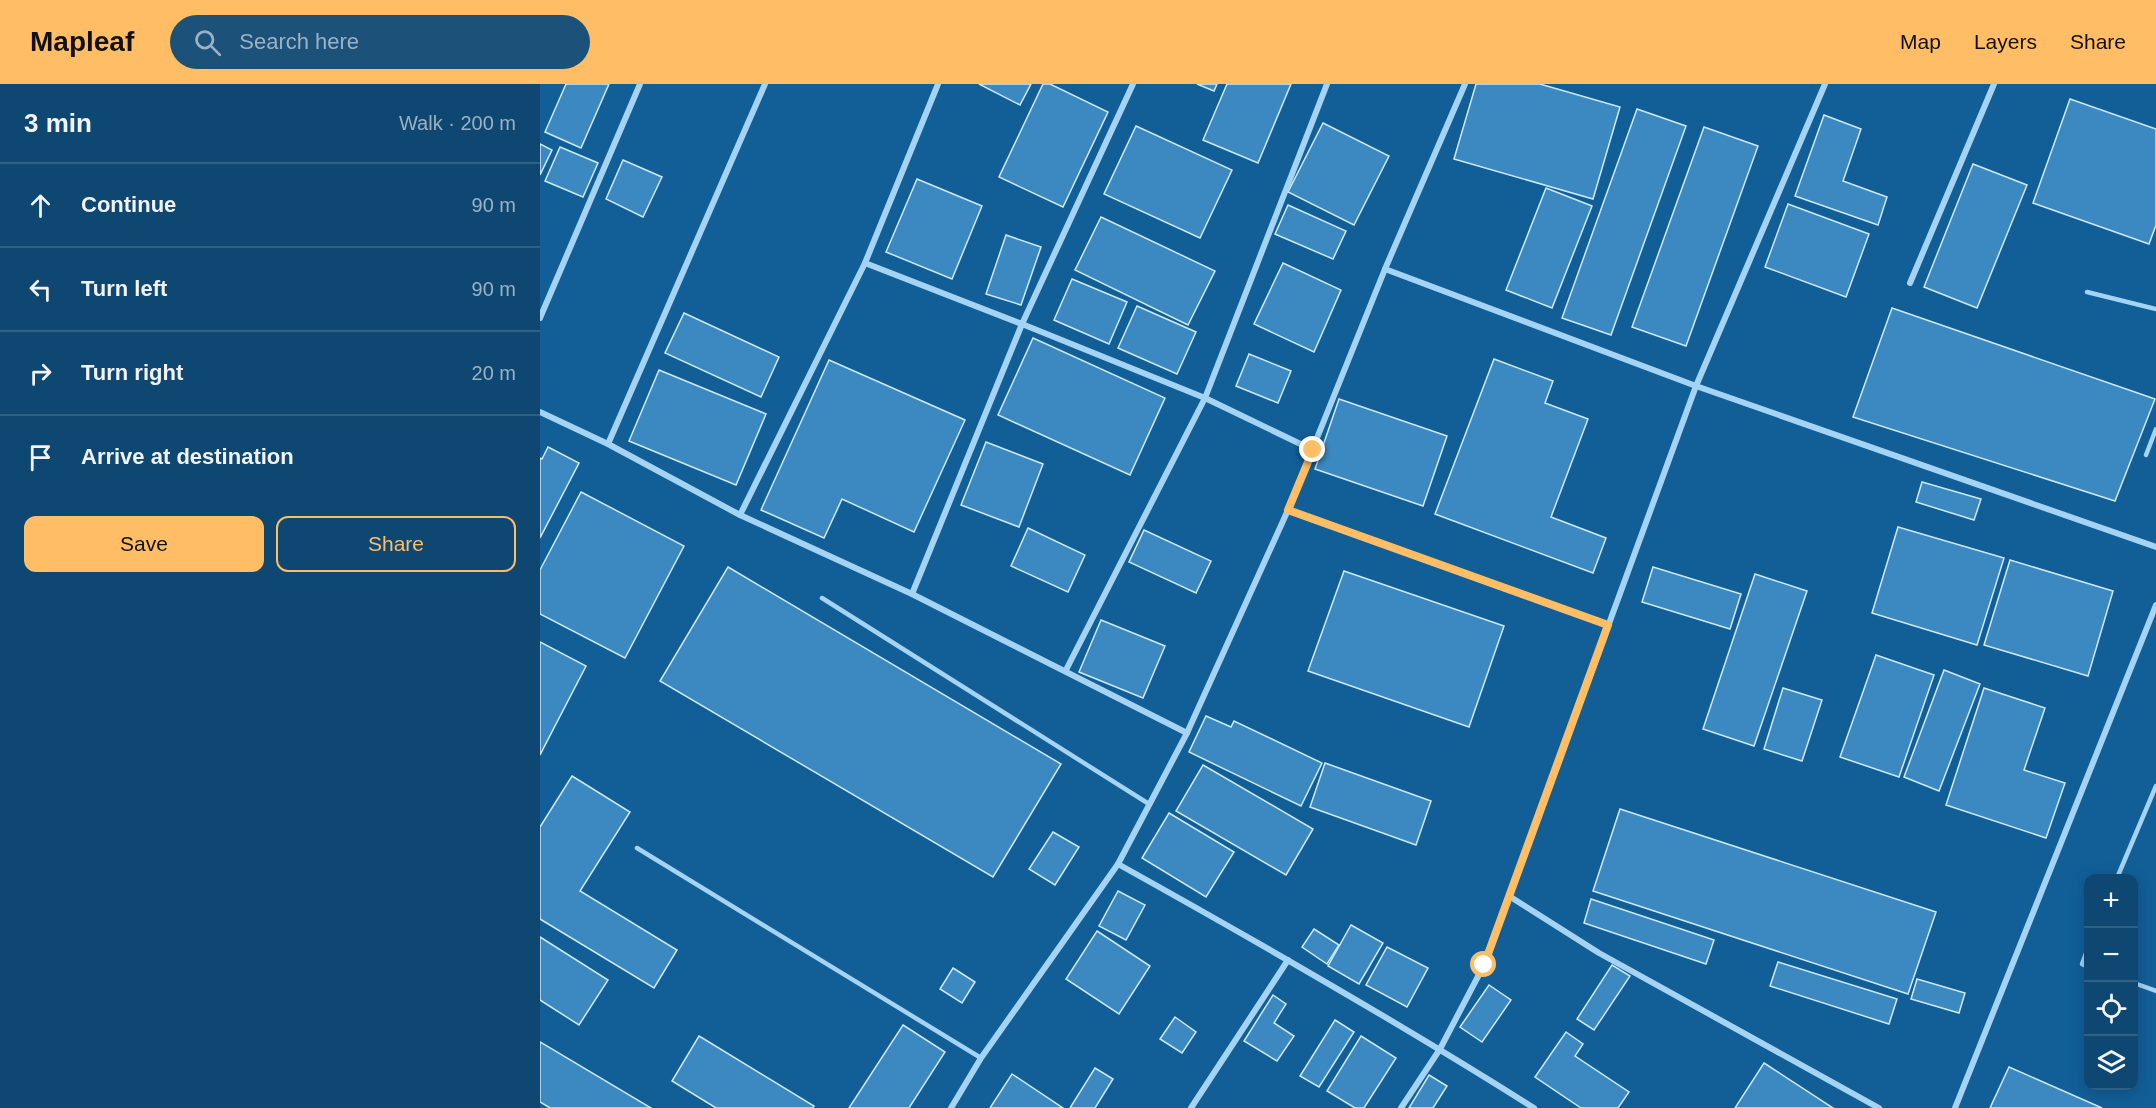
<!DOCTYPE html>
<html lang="en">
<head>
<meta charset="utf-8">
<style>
	body { margin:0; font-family:Helvetica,sans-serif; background:#1c517a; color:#f1f3f6 }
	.controls { position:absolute; right:18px; bottom:18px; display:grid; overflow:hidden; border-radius:12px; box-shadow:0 3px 15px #0003 }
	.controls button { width:54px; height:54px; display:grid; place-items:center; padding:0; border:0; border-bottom:2px solid #2e5f84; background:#0e4772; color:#f1f3f6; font:30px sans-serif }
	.stop { position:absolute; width:18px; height:18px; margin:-14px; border:4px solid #ffbd66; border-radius:50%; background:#fff }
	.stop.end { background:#ffbd66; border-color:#fff; box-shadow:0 2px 6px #0008 }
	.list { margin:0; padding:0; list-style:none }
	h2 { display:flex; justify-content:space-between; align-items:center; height:78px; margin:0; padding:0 24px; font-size:26px }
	h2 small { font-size:20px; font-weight:400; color:#9bb2c4 }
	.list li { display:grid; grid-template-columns:39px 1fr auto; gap:18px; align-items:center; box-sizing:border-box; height:84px; padding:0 24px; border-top:2px solid #2e5f84 }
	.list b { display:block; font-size:22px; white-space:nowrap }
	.list em { font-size:20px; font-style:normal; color:#9bb2c4 }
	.actions { display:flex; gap:12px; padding:18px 24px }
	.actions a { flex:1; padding:14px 0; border:2px solid #ffbd66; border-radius:12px; text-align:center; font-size:21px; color:#ffbd66 }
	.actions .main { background:#ffbd66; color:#111 }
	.icon { flex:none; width:33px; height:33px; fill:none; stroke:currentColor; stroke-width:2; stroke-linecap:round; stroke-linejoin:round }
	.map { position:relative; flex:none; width:1616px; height:1024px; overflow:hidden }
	header { display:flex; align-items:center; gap:36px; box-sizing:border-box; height:84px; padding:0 30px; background:#ffbd66; color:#111 }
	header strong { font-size:28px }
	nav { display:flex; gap:33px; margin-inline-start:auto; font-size:21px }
	.search { width:420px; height:54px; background:#1c517a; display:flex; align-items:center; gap:15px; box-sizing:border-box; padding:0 21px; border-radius:33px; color:#9bb2c4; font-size:22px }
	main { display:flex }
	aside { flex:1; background:#0e4772 }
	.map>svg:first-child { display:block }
	.building { fill:#3b89c0; stroke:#cce9fd; stroke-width:1.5 }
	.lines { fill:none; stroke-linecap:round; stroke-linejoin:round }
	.lane { stroke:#a4d3f3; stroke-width:4.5 }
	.street { stroke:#a4d3f3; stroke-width:6 }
	.route { stroke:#ffbd66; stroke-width:8 }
</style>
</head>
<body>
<header>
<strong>Mapleaf</strong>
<div class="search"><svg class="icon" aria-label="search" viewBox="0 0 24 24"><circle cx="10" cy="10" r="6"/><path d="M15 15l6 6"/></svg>Search here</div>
<nav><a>Map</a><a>Layers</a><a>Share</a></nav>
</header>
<main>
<aside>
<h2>3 min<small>Walk · 200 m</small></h2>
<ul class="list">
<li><svg class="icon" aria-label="ahead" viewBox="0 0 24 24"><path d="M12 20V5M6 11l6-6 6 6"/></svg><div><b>Continue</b></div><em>90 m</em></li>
<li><svg class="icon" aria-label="left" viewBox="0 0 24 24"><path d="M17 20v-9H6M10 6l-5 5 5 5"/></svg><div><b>Turn left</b></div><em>90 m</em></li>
<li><svg class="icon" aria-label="right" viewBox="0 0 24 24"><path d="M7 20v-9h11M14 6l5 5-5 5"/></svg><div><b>Turn right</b></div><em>20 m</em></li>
<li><svg class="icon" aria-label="arrive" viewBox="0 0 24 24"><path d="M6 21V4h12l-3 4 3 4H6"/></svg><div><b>Arrive at destination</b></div></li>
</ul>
<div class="actions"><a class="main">Save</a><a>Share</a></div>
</aside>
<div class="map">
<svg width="1616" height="1024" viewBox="0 0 1616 1024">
	<rect width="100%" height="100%" fill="#125f98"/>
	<g class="building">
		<polygon points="26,0 69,0 41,64 5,48"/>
		<polygon points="439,0 491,0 480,21"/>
		<polygon points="503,0 510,0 568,28 523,123 459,93"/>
		<polygon points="657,0 677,0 674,7"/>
		<polygon points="687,0 751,0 718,79 663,56"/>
		<polygon points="936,0 1000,0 1080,23 1053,115 914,75"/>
		<polygon points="1530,15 1616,45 1616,141 1609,160 1493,119"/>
		<polygon points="1097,25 1146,42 1071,251 1022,234"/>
		<polygon points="1284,31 1321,45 1303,97 1347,113 1338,141 1255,112"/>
		<polygon points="783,39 849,72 814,141 748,108"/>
		<polygon points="596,42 692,86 660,154 564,110"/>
		<polygon points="1164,43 1218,62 1146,262 1092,243"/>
		<polygon points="0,60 12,66 0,91"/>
		<polygon points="20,63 58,79 43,113 5,97"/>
		<polygon points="83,76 122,93 103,133 66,115"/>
		<polygon points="1433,80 1487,101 1437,224 1384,203"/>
		<polygon points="377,95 442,122 412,195 346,168"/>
		<polygon points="1006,104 1052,122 1012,224 966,206"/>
		<polygon points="1248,120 1329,150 1306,213 1225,183"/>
		<polygon points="748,121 806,147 793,175 735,150"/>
		<polygon points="561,133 675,187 648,241 535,186"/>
		<polygon points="466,151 501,163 481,221 446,210"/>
		<polygon points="743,179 801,206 774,268 714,240"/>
		<polygon points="532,195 587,218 569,260 514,236"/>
		<polygon points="597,222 656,248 637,290 578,264"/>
		<polygon points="1352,224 1615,315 1575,417 1313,333"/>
		<polygon points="144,229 239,273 221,313 125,269"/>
		<polygon points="493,254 625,314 590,391 458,331"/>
		<polygon points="709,270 751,287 738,319 696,302"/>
		<polygon points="954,275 1013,297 1005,319 1048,335 1011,433 1066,454 1053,489 895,430"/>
		<polygon points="289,276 425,336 374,448 302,415 284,454 221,426"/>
		<polygon points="119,286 226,330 196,401 89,357"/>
		<polygon points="799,315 907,352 883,422 775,385"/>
		<polygon points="446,358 503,380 479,443 421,421"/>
		<polygon points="8,363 39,379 0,454 0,374 2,375"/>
		<polygon points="1382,398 1441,415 1434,436 1376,418"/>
		<polygon points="41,408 144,462 85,574 0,530 0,486"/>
		<polygon points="1358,443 1464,474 1437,561 1332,529"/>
		<polygon points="488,444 545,471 528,508 471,482"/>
		<polygon points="604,446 671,477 656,509 589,478"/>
		<polygon points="1470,476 1573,507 1548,592 1444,561"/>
		<polygon points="188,483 521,680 453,793 120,597"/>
		<polygon points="1113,483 1201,510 1190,545 1102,518"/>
		<polygon points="804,487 964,542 929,643 768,587"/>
		<polygon points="1215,490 1267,507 1214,662 1163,645"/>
		<polygon points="561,536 625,562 603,614 539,588"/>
		<polygon points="0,558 46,582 0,671"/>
		<polygon points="1336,571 1394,591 1359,693 1300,673"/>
		<polygon points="1404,586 1440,600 1399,707 1364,693"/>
		<polygon points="1243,604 1282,616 1262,677 1224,665"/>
		<polygon points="1444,604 1505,624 1484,686 1525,699 1506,754 1406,721"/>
		<polygon points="666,632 691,643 694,637 782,679 761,722 649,668"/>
		<polygon points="785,679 891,717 876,761 770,723"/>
		<polygon points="663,681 773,745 746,791 636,727"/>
		<polygon points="32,692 90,728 40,807 137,866 114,904 0,835 0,743"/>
		<polygon points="1080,725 1396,828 1368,910 1053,807"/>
		<polygon points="629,729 694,768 666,813 602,774"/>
		<polygon points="513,748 539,763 515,801 489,785"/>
		<polygon points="578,807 605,821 586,856 559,842"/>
		<polygon points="1051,815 1174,856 1166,880 1044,839"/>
		<polygon points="811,841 843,859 819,900 788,882"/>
		<polygon points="774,845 799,861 787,880 762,863"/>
		<polygon points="557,847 610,882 579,930 526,895"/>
		<polygon points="0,853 68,896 39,941 0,916"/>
		<polygon points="847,863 888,884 867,923 826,901"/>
		<polygon points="1238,878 1357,915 1349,940 1230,902"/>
		<polygon points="1072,881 1090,892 1054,946 1037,935"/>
		<polygon points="413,884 435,898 422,919 400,905"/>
		<polygon points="1377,895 1425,909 1419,929 1371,915"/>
		<polygon points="949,901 971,916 942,958 920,943"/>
		<polygon points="733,911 746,920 734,939 754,952 737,977 704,957"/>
		<polygon points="635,933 656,948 642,969 620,955"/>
		<polygon points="795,936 814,948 779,1003 760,992"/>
		<polygon points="363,941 405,968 369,1024 309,1024"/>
		<polygon points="1026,948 1043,960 1035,972 1089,1008 1078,1024 1041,1024 995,993"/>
		<polygon points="159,952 274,1022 273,1024 176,1024 132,997"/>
		<polygon points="821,952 856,974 824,1024 815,1024 787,1007"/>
		<polygon points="0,958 111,1024 10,1024 0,1018"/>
		<polygon points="1224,979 1293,1024 1195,1024"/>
		<polygon points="1469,983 1562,1024 1450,1024"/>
		<polygon points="555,984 573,995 555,1024 530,1024"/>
		<polygon points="472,990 523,1024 450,1024"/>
		<polygon points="889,991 907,1002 893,1024 869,1024"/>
	</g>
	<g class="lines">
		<g class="lane">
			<polyline points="1547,208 1616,225"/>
			<polyline points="1606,371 1616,345"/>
			<polyline points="282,514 609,720"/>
			<polyline points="97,764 441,974"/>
			<polyline points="1577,794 1616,702"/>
			<polyline points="1548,864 1542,880 1548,883"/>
			<polyline points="1594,899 1616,907"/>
		</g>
		<g class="street">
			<polyline points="325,179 482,240 665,314 773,366"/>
			<polyline points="845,185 1156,302 1616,463"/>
			<polyline points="1370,199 1454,0"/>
			<polyline points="0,234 100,0"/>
			<polyline points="0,328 68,360 200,431 372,510 647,649"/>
			<polyline points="68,360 225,0"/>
			<polyline points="748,426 1068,541"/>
			<polyline points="200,431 325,179 398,0"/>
			<polyline points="372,510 482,240 593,0"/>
			<polyline points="526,586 665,314 787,0"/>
			<path d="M578,780C718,858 858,938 994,1024"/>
			<polyline points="969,812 1059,869 1339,1024"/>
			<polyline points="411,1024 441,974 578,780 647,649 748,426 845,185 925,0"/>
			<polyline points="651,1024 748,876"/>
			<polyline points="861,1024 900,965 944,881 1156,302 1285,0"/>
			<polyline points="1415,1024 1616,521"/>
		</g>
	</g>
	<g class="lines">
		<polyline class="route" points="773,366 748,426 1068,541 944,881"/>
	</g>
</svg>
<div class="controls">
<button>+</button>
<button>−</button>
<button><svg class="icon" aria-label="locate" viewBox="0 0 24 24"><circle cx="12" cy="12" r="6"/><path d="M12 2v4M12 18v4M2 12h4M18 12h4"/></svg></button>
<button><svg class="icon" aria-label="layers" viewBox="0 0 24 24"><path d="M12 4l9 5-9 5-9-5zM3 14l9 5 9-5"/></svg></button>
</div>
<div class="stop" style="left:944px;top:881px"></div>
<div class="stop end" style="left:773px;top:366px"></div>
</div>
</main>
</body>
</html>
